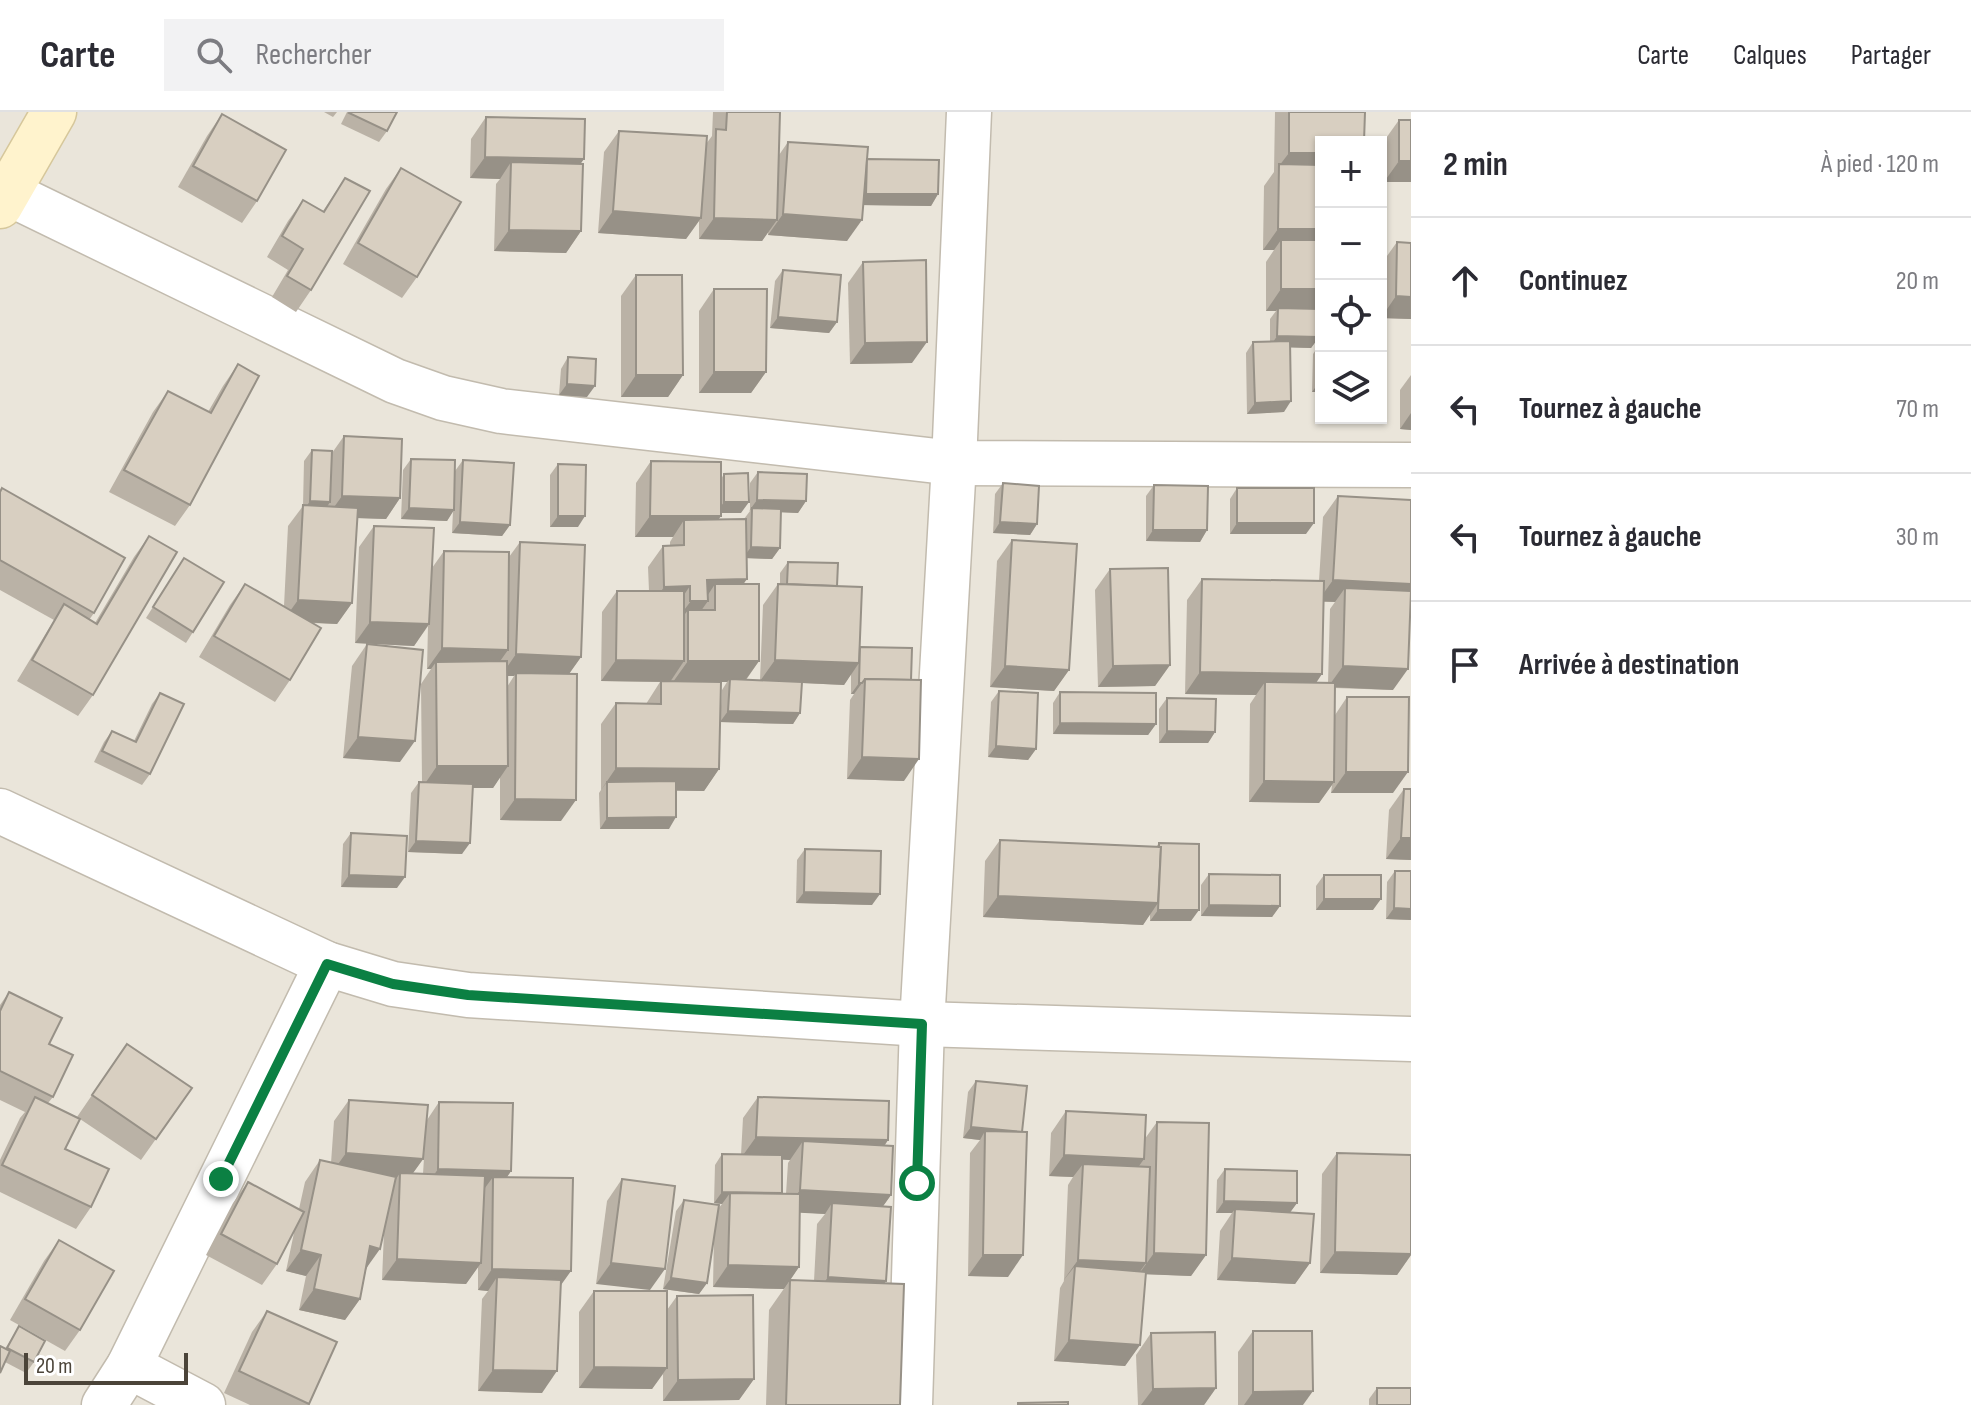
<!DOCTYPE html>
<html lang="fr">
<head>
<meta charset="utf-8">
<style>
	body { margin:0; font-family:"Sofia Sans Condensed",sans-serif; background:#f2f2f3; color:#2b2b33 }
	.controls { position:absolute; right:24px; top:24px; display:grid; overflow:hidden; border-radius:0px; box-shadow:0 2px 6px #0004 }
	.controls button { width:72px; height:72px; display:grid; place-items:center; padding:0; border:0; border-bottom:2px solid #e1e1e2; background:#fff; color:#2b2b33; font:40px sans-serif }
	.scale { position:absolute; left:24px; bottom:20px; width:164px; box-sizing:border-box; padding-left:8px; border:4px solid #4b4439; border-top:0; font-size:22px; line-height:28px; white-space:nowrap; color:#4b4439; -webkit-text-stroke:6px #fff; paint-order:stroke }
	.stop { position:absolute; width:24px; height:24px; margin:-18px; border:6px solid #0b8043; border-radius:50%; background:#fff }
	.stop.end { background:#0b8043; border-color:#fff; box-shadow:0 2px 8px #0008 }
	.list { margin:0; padding:0; list-style:none }
	h2 { display:flex; justify-content:space-between; align-items:center; height:104px; margin:0; padding:0 32px; font-size:34px }
	h2 small { font-size:26px; font-weight:400; color:#7c7c81 }
	.list li { display:grid; grid-template-columns:52px 1fr auto; gap:24px; align-items:center; box-sizing:border-box; height:128px; padding:0 32px; border-top:2px solid #e1e1e2 }
	.list b { display:block; font-size:30px; white-space:nowrap }
	.list em { font-size:26px; font-style:normal; color:#7c7c81 }
	.icon { flex:none; width:44px; height:44px; fill:none; stroke:currentColor; stroke-width:2; stroke-linecap:round; stroke-linejoin:round }
	.map { position:relative; flex:none; width:1411px; height:1293px; overflow:hidden }
	header { display:flex; align-items:center; gap:48px; box-sizing:border-box; height:112px; padding:0 40px; background:#fff; border-bottom:2px solid #e1e1e2 }
	header strong { font-size:38px }
	nav { display:flex; gap:44px; margin-inline-start:auto; font-size:28px }
	.search { width:560px; height:72px; background:#f2f2f3; display:flex; align-items:center; gap:20px; box-sizing:border-box; padding:0 28px; border-radius:0px; color:#7c7c81; font-size:30px }
	main { display:flex }
	aside { flex:1; background:#fff }
	.map>svg:first-child { display:block }
	.residential { fill:#eae5da; fill-rule:evenodd }
	.lines { fill:none; stroke-linecap:round; stroke-linejoin:round }
	.street-casing { stroke:#c2bbae; stroke-width:47 }
	.secondary-casing { stroke:#d6c79b; stroke-width:47 }
	.street { stroke:#fff; stroke-width:44 }
	.secondary { stroke:#fff3cd; stroke-width:44 }
	.wall { fill:#bab2a6; fill-rule:evenodd }
	.shaded-wall { fill:#979187 }
	.building { fill:#d8cfc1; stroke:#979187; stroke-width:2 }
	.route { stroke:#0b8043; stroke-width:10 }
</style>
</head>
<body>
<header>
<strong>Carte</strong>
<div class="search"><svg class="icon" aria-label="search" viewBox="0 0 24 24"><circle cx="10" cy="10" r="6"/><path d="M15 15l6 6"/></svg>Rechercher</div>
<nav><a>Carte</a><a>Calques</a><a>Partager</a></nav>
</header>
<main>
<div class="map">
<svg width="1411" height="1293" viewBox="0 0 1411 1293">
	<rect width="100%" height="100%" fill="#f6f3ec"/>
	<path class="residential" d="M0,0H1411V1293H0ZM1321,30H1381V306H1321Z"/>
	<g class="lines">
		<defs>
			<g id="street">
				<polyline points="8,81 395,269 443,286 501,299 954,351 1411,353"/>
				<polyline points="0,699 327,852 393,872 468,883 922,912 1411,927"/>
				<polyline points="129,1254 203,1293"/>
				<polyline points="104,1293 129,1254 327,852"/>
				<polyline points="910,1293 922,912 954,351 969,0"/>
			</g>
			<polyline id="secondary" points="0,94 54,0"/>
		</defs>
		<use href="#street" class="street-casing"/>
		<use href="#secondary" class="secondary-casing"/>
		<use href="#street" class="street"/>
		<use href="#secondary" class="secondary"/>
	</g>
	<g class="wall">
		<polygon points="324,0 337,0 333,5"/>
		<polygon points="347,0 397,0 387,19 379,30 341,12"/>
		<polygon points="713,0 780,0 779,43 788,30 867,47 938,82 931,94 863,93 847,129 768,123 768,120 762,129 699,127 699,109 686,127 598,121 604,40 619,19 706,32 712,24"/>
		<polygon points="1275,0 1365,0 1321,30 1321,199 1320,199 1319,225 1311,236 1290,235 1284,300 1247,302 1246,241 1253,230 1270,230 1270,207 1276,199 1266,199 1266,150 1274,138 1263,138 1264,74 1274,60"/>
		<polygon points="222,2 257,89 242,111 178,75 207,24"/>
		<polygon points="486,5 580,52 581,119 566,141 494,139 496,72 500,67 470,66 471,27"/>
		<polygon points="1399,8 1411,70 1384,70 1384,29"/>
		<polygon points="401,56 417,165 402,186 343,152 386,77"/>
		<polygon points="345,66 311,178 296,200 272,185 288,158 267,145 288,109 303,88 323,99"/>
		<polygon points="1381,128 1382,151 1397,130 1411,207 1381,206"/>
		<polygon points="863,150 912,251 850,252 848,171"/>
		<polygon points="783,158 837,210 829,221 770,216 775,169"/>
		<polygon points="636,163 683,263 668,285 621,285 621,184"/>
		<polygon points="714,177 766,260 751,281 699,281 699,199"/>
		<polygon points="1321,208 1321,280 1312,280 1313,242 1320,232"/>
		<polygon points="568,245 587,285 559,283 561,257"/>
		<polygon points="238,252 190,393 175,414 109,380 153,300 168,279 208,300 223,274"/>
		<polygon points="1411,263 1411,318 1400,317 1400,278"/>
		<polygon points="344,324 400,386 386,407 357,406 352,491 337,512 312,511 290,568 275,590 199,545 230,493 245,472 284,494 288,414 303,394 304,349 312,338 332,341"/>
		<polygon points="411,347 455,359 463,348 510,413 502,424 452,421 453,399 447,409 401,407 403,358"/>
		<polygon points="651,349 721,367 724,362 741,401 721,401 718,408 744,407 750,399 750,371 758,360 806,389 798,401 781,400 780,436 772,447 747,446 744,472 759,549 746,568 760,568 763,493 778,472 780,472 780,461 788,450 837,474 860,535 904,669 847,667 850,588 854,582 851,582 851,562 844,573 802,571 800,601 793,612 720,610 722,578 727,570 696,570 719,657 704,679 676,678 669,717 600,717 599,681 601,678 601,612 616,591 646,592 660,570 601,569 602,500 617,479 649,479 648,455 663,434 670,433 670,430 673,425 635,425 636,371"/>
		<polygon points="558,352 578,415 550,415 550,363"/>
		<polygon points="1003,371 1037,412 1030,423 993,421 995,382"/>
		<polygon points="1154,373 1207,418 1200,430 1146,429 1146,384"/>
		<polygon points="1237,376 1306,422 1230,422 1230,387"/>
		<polygon points="0,380 94,501 89,508 95,511 134,445 149,424 93,583 78,604 17,569 54,508 0,478"/>
		<path d="M1338,384L1393,578L1335,576V603L1347,585L1393,681H1331L1332,673L1319,691L1249,690L1250,592L1256,583L1185,582L1187,488L1202,467L1319,469L1323,405ZM1324,490H1335L1330,497L1328,571H1316Z"/>
		<path d="M374,414L432,456L444,439L509,445L520,430L581,545L569,562L561,709L500,708V665L493,676H473L462,742L408,740L411,681L419,670H422L421,572L431,557H427L428,514L414,534L355,531L359,435ZM507,564H514L507,575Z"/>
		<polygon points="1012,428 1069,558 1054,579 990,575 997,449"/>
		<polygon points="184,446 193,520 186,531 146,506"/>
		<polygon points="1110,457 1170,553 1155,574 1098,575 1095,478"/>
		<polygon points="367,532 400,650 343,646 352,554"/>
		<polygon points="999,579 1036,637 1028,648 988,645 991,590"/>
		<polygon points="1060,580 1156,612 1148,623 1053,622 1053,591"/>
		<polygon points="160,581 150,662 142,673 94,650 104,630 112,619 134,629 152,592"/>
		<polygon points="1167,586 1215,620 1208,631 1159,631 1159,597"/>
		<polygon points="1404,677 1411,677 1411,748 1386,747 1389,698"/>
		<polygon points="351,721 397,776 341,775 343,732"/>
		<polygon points="1000,728 1156,735 1159,731 1191,809 1150,809 1150,802 1143,813 983,805 985,749"/>
		<polygon points="805,737 872,793 796,791 797,748"/>
		<polygon points="1395,759 1411,808 1386,807 1387,770"/>
		<polygon points="1209,762 1280,794 1272,805 1201,804 1201,773"/>
		<polygon points="1324,763 1373,798 1316,798 1316,774"/>
		<polygon points="9,880 49,932 53,985 48,991 77,1005 127,932 192,976 141,1048 80,1007 65,1037 91,1095 76,1117 0,1080 0,1048 20,1006 25,1000 0,988 0,893"/>
		<polygon points="976,969 1022,1020 1008,1165 968,1164 970,1041 980,1028 963,1026 968,980"/>
		<path d="M758,985L888,1028L885,1033L891,1083L883,1094L885,1171L900,1293H766L769,1198L790,1168L814,1169L817,1112L825,1102L800,1100L799,1155L784,1177L713,1175L714,1123L707,1171L699,1182L663,1177L676,1099L684,1088L718,1097L722,1092L714,1091L715,1053L722,1042L741,1043L743,1006ZM782,1047L790,1048L788,1051L786,1082H782Z"/>
		<path d="M349,988L427,1008L439,990L511,1059L507,1065L560,1174L542,1281L478,1279L482,1187L488,1179L478,1178V1155L466,1172L382,1168L384,1120L366,1158L360,1187L345,1208L299,1198L306,1164L286,1159L295,1116L277,1152L262,1173L206,1143L233,1091L248,1070L299,1097L305,1070L320,1048L331,1051L334,1009ZM424,1046L423,1062L413,1061Z"/>
		<polygon points="1066,999 1144,1028 1157,1010 1206,1143 1191,1164 1145,1162 1140,1233 1125,1254 1054,1249 1060,1176 1064,1169 1068,1073 1073,1065 1049,1064 1051,1021"/>
		<polygon points="1337,1041 1411,1043 1411,1143 1397,1163 1320,1161 1322,1062"/>
		<polygon points="1225,1057 1297,1091 1290,1100 1310,1151 1295,1172 1217,1168 1220,1119 1232,1101 1216,1101 1217,1068"/>
		<polygon points="622,1067 675,1074 596,1172 607,1089"/>
		<polygon points="59,1128 80,1218 65,1239 10,1208 44,1149"/>
		<polygon points="594,1179 667,1198 677,1184 754,1267 739,1288 663,1289 663,1262 652,1277 579,1276 579,1200"/>
		<polygon points="267,1199 337,1230 309,1293 250,1293 224,1281 252,1220"/>
		<polygon points="19,1214 34,1250 26,1261 5,1250 5,1237"/>
		<polygon points="1253,1219 1303,1293 1238,1293 1238,1240"/>
		<polygon points="1151,1221 1216,1276 1204,1293 1138,1293 1136,1243"/>
		<polygon points="1377,1276 1411,1293 1369,1293 1369,1287"/>
	</g>
	<g class="shaded-wall">
		<polygon points="1289,41 1321,41 1321,62 1279,54"/>
		<polygon points="485,45 584,47 569,68 511,50 500,67 470,66"/>
		<polygon points="1399,49 1411,49 1411,70 1384,70"/>
		<polygon points="866,82 938,82 931,94 858,93"/>
		<polygon points="613,99 701,106 686,127 598,121"/>
		<polygon points="783,102 862,108 847,129 768,123"/>
		<polygon points="714,106 777,108 762,129 699,127"/>
		<polygon points="1278,117 1321,117 1321,139 1281,128 1274,138 1263,138"/>
		<polygon points="509,118 581,119 566,141 494,139"/>
		<polygon points="1281,177 1321,177 1321,199 1278,199 1278,196 1276,199 1266,199"/>
		<polygon points="1396,184 1411,185 1411,207 1381,206"/>
		<polygon points="778,205 837,210 829,221 770,216"/>
		<polygon points="1277,224 1319,225 1311,236 1270,235"/>
		<polygon points="927,230 912,251 850,252 865,231"/>
		<polygon points="714,260 766,260 751,281 699,281"/>
		<polygon points="636,263 683,263 668,285 621,285"/>
		<polygon points="1320,269 1321,269 1321,280 1312,280"/>
		<polygon points="567,272 595,274 587,285 559,283"/>
		<polygon points="1291,289 1284,300 1247,302 1255,291"/>
		<polygon points="1411,301 1411,318 1400,317"/>
		<polygon points="342,384 400,386 386,407 327,405"/>
		<polygon points="757,388 806,389 798,401 752,399 752,396 749,399"/>
		<polygon points="310,389 330,390 323,401 302,401"/>
		<polygon points="724,390 749,390 741,401 716,401"/>
		<polygon points="409,396 454,398 447,409 401,407"/>
		<polygon points="558,404 585,404 578,415 550,415"/>
		<polygon points="650,404 721,404 706,425 684,408 673,425 635,425"/>
		<polygon points="460,410 510,413 502,424 452,421"/>
		<polygon points="1000,410 1037,412 1030,423 993,421"/>
		<polygon points="1237,411 1314,411 1306,422 1230,422"/>
		<polygon points="1153,418 1207,418 1200,430 1146,429"/>
		<polygon points="751,435 780,436 772,447 743,446"/>
		<polygon points="747,467 732,488 715,472 704,489 708,489 693,510 688,498 679,510 675,510 707,468"/>
		<polygon points="1333,468 1411,472 1411,486 1345,476 1335,490 1318,489"/>
		<polygon points="690,474 675,496 649,497 664,475"/>
		<polygon points="298,488 352,491 337,512 283,509"/>
		<polygon points="370,510 429,512 414,534 355,531"/>
		<polygon points="442,536 508,538 493,559 436,550 431,557 427,557"/>
		<polygon points="516,542 581,545 566,566 516,561 514,564 501,564"/>
		<polygon points="616,548 684,549 670,570 601,569"/>
		<polygon points="775,548 859,551 844,573 760,569"/>
		<polygon points="688,549 759,549 744,570 730,567 727,570 673,570"/>
		<polygon points="1170,553 1155,574 1098,575 1113,554"/>
		<polygon points="1005,554 1069,558 1054,579 990,575"/>
		<polygon points="1343,554 1408,557 1393,578 1328,575"/>
		<polygon points="1200,560 1322,562 1308,583 1265,570 1256,583 1185,582"/>
		<polygon points="859,571 862,571 854,582 851,582"/>
		<polygon points="728,599 800,601 793,612 720,610"/>
		<polygon points="1060,611 1156,612 1148,623 1053,622"/>
		<polygon points="1167,619 1215,620 1208,631 1159,631"/>
		<polygon points="358,625 415,629 400,650 343,646"/>
		<polygon points="996,634 1036,637 1028,648 988,645"/>
		<polygon points="862,645 919,647 904,669 847,667"/>
		<polygon points="437,654 508,654 493,676 422,676"/>
		<polygon points="616,656 719,657 704,679 607,678 607,670 601,678"/>
		<polygon points="1346,660 1408,660 1393,681 1331,681"/>
		<polygon points="1264,669 1334,670 1319,691 1249,690"/>
		<polygon points="515,687 576,688 561,709 500,708"/>
		<polygon points="676,705 669,717 600,717 607,706"/>
		<polygon points="1401,726 1411,726 1411,748 1386,747"/>
		<polygon points="416,729 470,731 462,742 408,740"/>
		<polygon points="349,763 405,765 397,776 341,775"/>
		<polygon points="804,780 880,782 872,793 796,791"/>
		<polygon points="998,784 1158,791 1143,813 983,805"/>
		<polygon points="1324,787 1381,787 1373,798 1316,798"/>
		<polygon points="1209,793 1280,794 1272,805 1201,804"/>
		<polygon points="1394,796 1411,797 1411,808 1386,807"/>
		<polygon points="1158,798 1199,798 1191,809 1150,809"/>
		<polygon points="971,1015 1022,1020 985,1019 980,1028 963,1026"/>
		<polygon points="756,1025 888,1028 873,1050 803,1029 790,1048 741,1046"/>
		<polygon points="346,1041 423,1047 408,1068 400,1061 396,1067 331,1062"/>
		<polygon points="1064,1043 1144,1047 1129,1068 1083,1052 1073,1065 1049,1064"/>
		<polygon points="438,1057 511,1059 496,1081 493,1065 482,1080 423,1079"/>
		<polygon points="800,1078 891,1083 876,1104 832,1091 825,1102 785,1100"/>
		<polygon points="722,1080 782,1081 730,1081 722,1092 714,1091"/>
		<polygon points="1224,1089 1297,1091 1289,1102 1235,1097 1232,1101 1216,1101"/>
		<polygon points="370,1134 380,1137 365,1158"/>
		<polygon points="301,1138 321,1143 306,1164 286,1159"/>
		<polygon points="1335,1140 1411,1142 1411,1143 1397,1163 1320,1161"/>
		<polygon points="1154,1141 1206,1143 1191,1164 1139,1162"/>
		<polygon points="983,1143 1023,1143 1008,1165 968,1164"/>
		<polygon points="1232,1146 1310,1151 1295,1172 1217,1168"/>
		<polygon points="397,1147 481,1151 466,1172 382,1168"/>
		<polygon points="1078,1148 1146,1151 1131,1172 1075,1154 1063,1169"/>
		<polygon points="611,1151 665,1157 650,1178 596,1172"/>
		<polygon points="728,1153 799,1155 784,1177 713,1175"/>
		<polygon points="492,1157 571,1159 556,1180 497,1165 488,1179 478,1178"/>
		<polygon points="828,1165 886,1169 871,1190 813,1187"/>
		<polygon points="671,1166 707,1171 699,1182 663,1177"/>
		<polygon points="314,1177 360,1187 345,1208 299,1198"/>
		<polygon points="1069,1228 1140,1233 1125,1254 1054,1249"/>
		<polygon points="594,1255 667,1256 652,1277 579,1276"/>
		<polygon points="493,1258 557,1259 542,1281 478,1279"/>
		<polygon points="754,1267 739,1288 663,1289 678,1268"/>
		<polygon points="1216,1276 1204,1293 1141,1293 1153,1277"/>
		<polygon points="1313,1279 1303,1293 1244,1293 1253,1280"/>
	</g>
	<g class="building">
		<polygon points="350,0 397,0 387,19 349,1"/>
		<polygon points="727,0 780,0 777,108 714,106 716,17 726,18"/>
		<polygon points="1289,0 1365,0 1364,30 1321,30 1321,41 1289,41"/>
		<polygon points="222,2 286,38 257,89 193,54"/>
		<polygon points="486,5 585,7 584,47 485,45"/>
		<rect x="1399" y="8" width="12" height="41"/>
		<polygon points="619,19 707,24 701,106 613,99"/>
		<polygon points="788,30 868,35 862,108 783,102"/>
		<polygon points="867,47 939,48 938,82 866,82"/>
		<polygon points="511,50 583,52 581,119 509,118"/>
		<polygon points="1279,52 1321,53 1321,117 1278,117"/>
		<polygon points="401,56 461,90 417,165 358,131"/>
		<polygon points="345,66 370,79 311,178 287,164 303,137 282,124 303,88 324,100"/>
		<rect x="1281" y="128" width="40" height="49"/>
		<polygon points="1381,128 1382,128 1383,177 1381,177"/>
		<polygon points="1397,130 1411,131 1411,185 1396,184"/>
		<polygon points="926,148 927,230 865,231 863,150"/>
		<polygon points="783,158 841,163 837,210 778,205"/>
		<polygon points="636,163 682,163 683,263 636,263"/>
		<polygon points="714,177 767,177 766,260 714,260"/>
		<polygon points="1278,196 1320,197 1319,225 1277,224"/>
		<polygon points="1290,229 1291,289 1255,291 1253,230"/>
		<polygon points="1321,231 1321,269 1320,269"/>
		<polygon points="568,245 596,247 595,274 567,272"/>
		<polygon points="238,252 259,264 190,393 124,358 168,279 211,301"/>
		<polygon points="344,324 402,327 400,386 342,384"/>
		<polygon points="312,338 332,339 330,390 310,389"/>
		<polygon points="411,347 455,348 454,398 409,396"/>
		<polygon points="463,348 514,351 510,413 460,410"/>
		<polygon points="651,349 721,350 721,404 650,404"/>
		<polygon points="558,352 586,353 585,404 558,404"/>
		<polygon points="758,360 807,362 806,389 757,388"/>
		<polygon points="748,361 749,390 724,390 724,362"/>
		<polygon points="1003,371 1039,374 1037,412 1000,410"/>
		<polygon points="1154,373 1208,374 1207,418 1153,418"/>
		<polygon points="2,376 125,446 94,501 0,448 0,380"/>
		<rect x="1237" y="376" width="77" height="35"/>
		<polygon points="1338,384 1411,388 1411,472 1333,468"/>
		<polygon points="303,393 358,396 352,491 298,488"/>
		<polygon points="752,396 781,397 780,436 751,435"/>
		<polygon points="746,407 747,467 707,468 708,489 690,489 690,474 664,475 663,434 684,433 684,408"/>
		<polygon points="374,414 434,416 429,512 370,510"/>
		<polygon points="149,424 177,440 93,583 32,548 64,492 97,512"/>
		<polygon points="1012,428 1077,432 1069,558 1005,554"/>
		<polygon points="520,430 585,433 581,545 516,542"/>
		<polygon points="444,439 509,440 508,538 442,536"/>
		<polygon points="184,446 224,470 193,520 153,495"/>
		<polygon points="788,450 838,451 837,474 787,472"/>
		<polygon points="1168,456 1170,553 1113,554 1110,457"/>
		<polygon points="1202,467 1324,469 1322,562 1200,560"/>
		<polygon points="245,472 321,516 290,568 214,524"/>
		<polygon points="715,472 759,472 759,549 688,549 688,498 715,498"/>
		<polygon points="778,472 862,475 859,551 775,548"/>
		<polygon points="1345,476 1411,479 1408,557 1343,554"/>
		<polygon points="617,479 684,479 684,549 616,548"/>
		<polygon points="367,532 423,538 415,629 358,625"/>
		<polygon points="860,535 912,536 911,568 865,567 862,571 859,571"/>
		<polygon points="507,549 508,654 437,654 436,550"/>
		<polygon points="516,561 577,562 576,688 515,687"/>
		<polygon points="730,567 802,570 800,601 728,599"/>
		<polygon points="865,567 921,568 919,647 862,645"/>
		<polygon points="661,569 721,570 719,657 616,656 616,591 661,592"/>
		<polygon points="1265,570 1335,571 1334,670 1264,669"/>
		<polygon points="999,579 1038,581 1036,637 996,634"/>
		<polygon points="1060,580 1156,581 1156,612 1060,611"/>
		<polygon points="160,581 184,592 150,662 102,639 112,619 136,630"/>
		<polygon points="1347,585 1409,585 1408,660 1346,660"/>
		<polygon points="1167,586 1216,587 1215,620 1167,619"/>
		<polygon points="676,669 676,705 607,706 607,670"/>
		<polygon points="419,670 473,672 470,731 416,729"/>
		<polygon points="1404,677 1411,677 1411,726 1401,726"/>
		<polygon points="351,721 407,724 405,765 349,763"/>
		<polygon points="1000,728 1161,735 1158,791 998,784"/>
		<polygon points="1159,731 1199,732 1199,798 1158,798 1161,735 1159,735"/>
		<polygon points="805,737 881,739 880,782 804,780"/>
		<polygon points="1395,759 1411,759 1411,797 1394,796"/>
		<polygon points="1209,762 1280,763 1280,794 1209,793"/>
		<rect x="1324" y="763" width="57" height="24"/>
		<polygon points="9,880 62,906 49,932 73,943 53,985 0,959 0,899"/>
		<polygon points="127,932 192,976 156,1027 92,983"/>
		<polygon points="976,969 1027,974 1022,1020 971,1015"/>
		<polygon points="35,985 80,1007 65,1037 109,1057 91,1095 2,1053"/>
		<polygon points="758,985 889,989 888,1028 756,1025"/>
		<polygon points="349,988 428,993 423,1047 346,1041"/>
		<polygon points="439,990 513,991 511,1059 438,1057"/>
		<polygon points="1066,999 1146,1003 1144,1047 1064,1043"/>
		<polygon points="1157,1010 1209,1011 1206,1143 1154,1141"/>
		<polygon points="985,1019 1027,1020 1023,1143 983,1143"/>
		<polygon points="803,1029 893,1034 891,1083 800,1078"/>
		<polygon points="1337,1041 1411,1043 1411,1142 1335,1140"/>
		<polygon points="722,1042 782,1043 782,1081 722,1080"/>
		<polygon points="320,1048 396,1065 380,1137 370,1134 360,1187 314,1177 321,1143 301,1138"/>
		<polygon points="1083,1052 1150,1055 1146,1151 1078,1148"/>
		<polygon points="1225,1057 1297,1059 1297,1091 1224,1089"/>
		<polygon points="400,1061 485,1064 481,1151 397,1147"/>
		<polygon points="493,1065 573,1066 571,1159 492,1157"/>
		<polygon points="622,1067 675,1074 665,1157 611,1151"/>
		<polygon points="248,1070 304,1100 277,1152 221,1122"/>
		<polygon points="730,1081 800,1082 799,1155 728,1153"/>
		<polygon points="684,1088 719,1093 707,1171 671,1166"/>
		<polygon points="832,1091 891,1095 886,1169 828,1165"/>
		<polygon points="1235,1097 1314,1102 1310,1151 1232,1146"/>
		<polygon points="59,1128 114,1159 80,1218 25,1187"/>
		<polygon points="1075,1154 1146,1160 1140,1233 1069,1228"/>
		<polygon points="497,1165 561,1168 557,1259 493,1258"/>
		<polygon points="790,1168 904,1172 900,1293 786,1293"/>
		<polygon points="594,1179 667,1179 667,1256 594,1255"/>
		<polygon points="753,1183 754,1267 678,1268 677,1184"/>
		<polygon points="267,1199 337,1230 309,1292 239,1259"/>
		<polygon points="19,1214 45,1229 34,1250 7,1236"/>
		<polygon points="1253,1219 1312,1219 1313,1279 1253,1280"/>
		<polygon points="1215,1220 1216,1276 1153,1277 1151,1221"/>
		<polygon points="0,1234 10,1239 0,1261"/>
		<rect x="1377" y="1276" width="34" height="17"/>
		<polygon points="1068,1290 1068,1293 1018,1293 1018,1291"/>
	</g>
	<g class="lines">
		<polyline class="route" points="221,1067 327,852 393,872 468,883 922,912 917,1071"/>
	</g>
</svg>
<div class="controls">
<button>+</button>
<button>−</button>
<button><svg class="icon" aria-label="locate" viewBox="0 0 24 24"><circle cx="12" cy="12" r="6"/><path d="M12 2v4M12 18v4M2 12h4M18 12h4"/></svg></button>
<button><svg class="icon" aria-label="layers" viewBox="0 0 24 24"><path d="M12 4l9 5-9 5-9-5zM3 14l9 5 9-5"/></svg></button>
</div>
<div class="scale">20 m</div>
<div class="stop" style="left:917px;top:1071px"></div>
<div class="stop end" style="left:221px;top:1067px"></div>
</div>
<aside>
<h2>2 min<small>À pied · 120 m</small></h2>
<ul class="list">
<li><svg class="icon" aria-label="ahead" viewBox="0 0 24 24"><path d="M12 20V5M6 11l6-6 6 6"/></svg><div><b>Continuez</b></div><em>20 m</em></li>
<li><svg class="icon" aria-label="left" viewBox="0 0 24 24"><path d="M17 20v-9H6M10 6l-5 5 5 5"/></svg><div><b>Tournez à gauche</b></div><em>70 m</em></li>
<li><svg class="icon" aria-label="left" viewBox="0 0 24 24"><path d="M17 20v-9H6M10 6l-5 5 5 5"/></svg><div><b>Tournez à gauche</b></div><em>30 m</em></li>
<li><svg class="icon" aria-label="arrive" viewBox="0 0 24 24"><path d="M6 21V4h12l-3 4 3 4H6"/></svg><div><b>Arrivée à destination</b></div></li>
</ul>
</aside>
</main>
</body>
</html>
